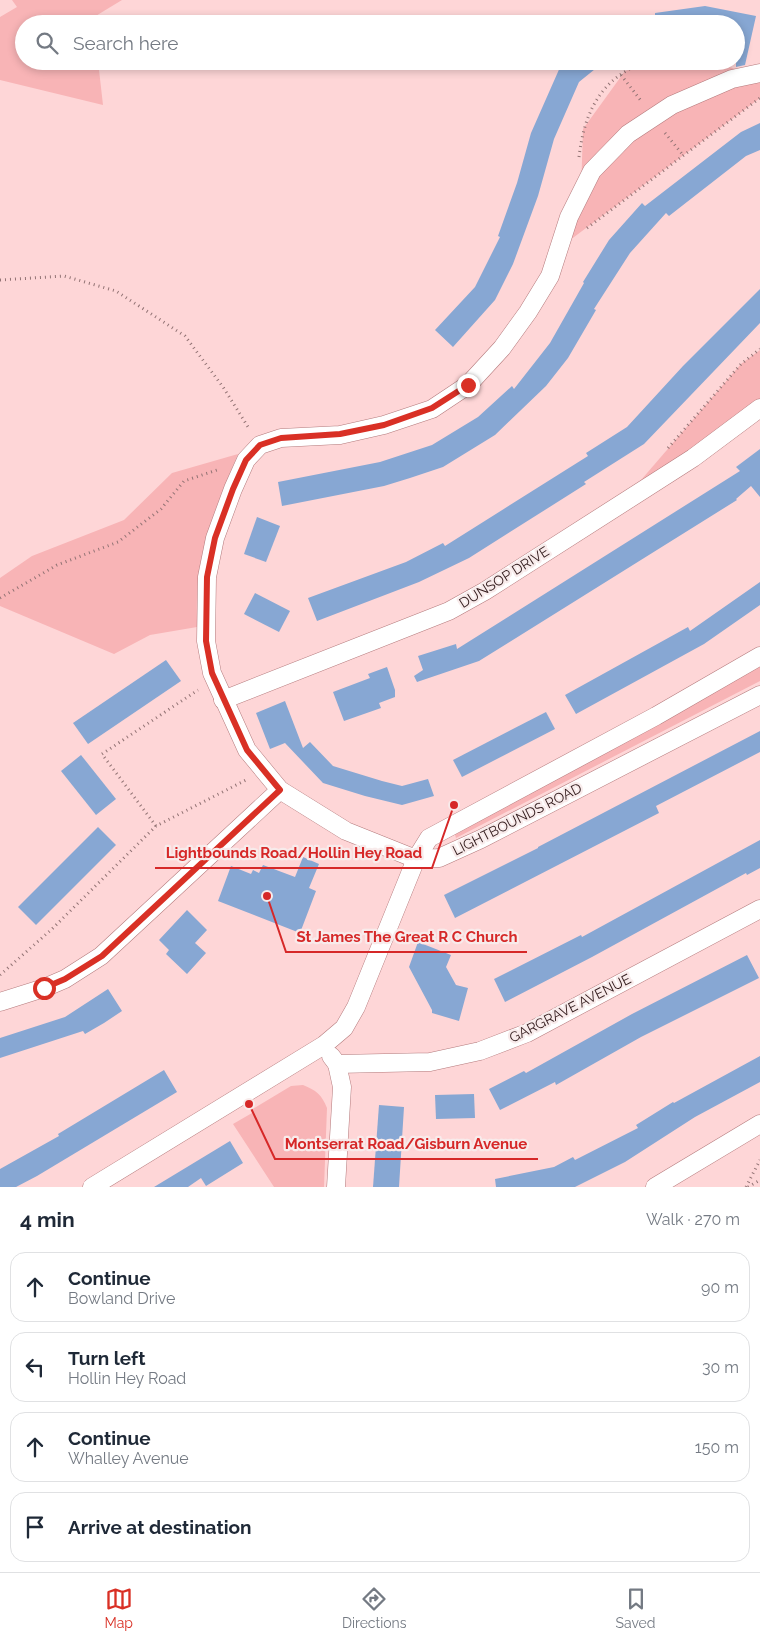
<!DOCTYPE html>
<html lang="en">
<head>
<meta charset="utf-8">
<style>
	body { margin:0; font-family:Raleway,sans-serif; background:#f6f6f7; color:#1f2937 }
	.stop { position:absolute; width:15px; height:15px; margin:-11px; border:4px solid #d93025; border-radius:50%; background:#fff }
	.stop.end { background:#d93025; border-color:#fff; box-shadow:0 1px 5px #0008 }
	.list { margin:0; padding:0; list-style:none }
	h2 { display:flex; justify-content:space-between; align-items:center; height:65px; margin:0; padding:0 20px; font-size:21px }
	h2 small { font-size:16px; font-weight:400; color:#747a83 }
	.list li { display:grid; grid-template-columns:32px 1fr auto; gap:15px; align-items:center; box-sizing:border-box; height:70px; margin:0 10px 10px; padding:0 10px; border:1px solid #e0e1e3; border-radius:15px }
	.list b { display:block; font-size:19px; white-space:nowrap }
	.list p { margin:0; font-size:16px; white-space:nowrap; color:#747a83 }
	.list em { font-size:16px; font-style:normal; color:#747a83 }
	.icon { flex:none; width:28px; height:28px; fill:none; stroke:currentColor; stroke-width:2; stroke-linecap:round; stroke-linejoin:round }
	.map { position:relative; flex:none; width:760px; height:1187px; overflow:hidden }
	.search { position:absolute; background:#fff; box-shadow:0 2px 8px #0003; left:15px; right:15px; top:15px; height:55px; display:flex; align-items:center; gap:12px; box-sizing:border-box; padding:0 18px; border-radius:28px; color:#747a83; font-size:19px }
	.sheet { height:385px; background:#fff }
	nav { display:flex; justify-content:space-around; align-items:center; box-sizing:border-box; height:70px; border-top:1px solid #e0e1e3; background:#fff; font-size:14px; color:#747a83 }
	nav a { display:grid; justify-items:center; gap:2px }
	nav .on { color:#d93025 }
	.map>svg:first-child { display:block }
	.green { fill:#f8b4b6 }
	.building { fill:#87a7d3 }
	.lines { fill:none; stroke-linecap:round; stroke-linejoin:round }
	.minor-casing { stroke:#b47a7c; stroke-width:19 }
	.path { stroke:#927374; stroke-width:3; stroke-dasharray:1 4; stroke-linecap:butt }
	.minor { stroke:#fff; stroke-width:18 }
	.route { stroke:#d93025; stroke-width:6 }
	.labels { text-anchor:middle; stroke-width:4.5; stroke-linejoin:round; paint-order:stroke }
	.street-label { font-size:14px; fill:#30191a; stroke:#f8ebeb }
	.leader { fill:none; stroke:#d62828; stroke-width:2 }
	.callout-dot { fill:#d62828; stroke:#f8ebeb; stroke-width:2 }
	.callout-label { font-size:15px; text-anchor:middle; font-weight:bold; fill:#d62828; stroke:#f8ebeb; stroke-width:4.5; stroke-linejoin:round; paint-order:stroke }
</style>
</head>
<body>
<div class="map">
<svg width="760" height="1187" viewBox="0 0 760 1187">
	<rect width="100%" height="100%" fill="#fed6d7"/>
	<g class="green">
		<polygon points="12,0 122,0 94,17 95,24 24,24 24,61 98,61 103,105 0,80 0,17 17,7"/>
		<polygon points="660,61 709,61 753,74 760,73 760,98 558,249 581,192 583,129 625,71"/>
		<polygon points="760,350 760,407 629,494 741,364"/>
		<path d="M238,454C223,489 209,523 201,561C196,582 197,605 197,627L150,635L114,654L0,606V578L32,556L124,520L172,473Z"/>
		<polygon points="760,664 760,681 456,838 454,831"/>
		<path d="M303,1085C316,1090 322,1095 327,1108L324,1187H274L233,1124L252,1113L251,1110L291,1086Z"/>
	</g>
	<g class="building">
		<polygon points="705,6 756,16 745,65 736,67 736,24 655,24 655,13"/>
		<polygon points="566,61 605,61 579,82 554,139 538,196 513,264 495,300 453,347 435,330 475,287 500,237 498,236 517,183 531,133 561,65"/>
		<polygon points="760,123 760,150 746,156 669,216 666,213 630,253 594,309 596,310 568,358 546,386 495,435 443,467 410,478 384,486 282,506 278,482 380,462 432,445 478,417 512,386 514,389 550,343 584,283 583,282 609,240 642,203 645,206 741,132"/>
		<polygon points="760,289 760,323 644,444 584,482 586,484 469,558 419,582 317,621 308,598 406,562 443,543 445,546 588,456 586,453 627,427 683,366"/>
		<polygon points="760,449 760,497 751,486 736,499 737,500 479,661 417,682 414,676 423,670 418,656 456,644 457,649 740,471 736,467"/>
		<polygon points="257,517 280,526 266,562 244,554"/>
		<polygon points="760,582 760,605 704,644 576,714 565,695 688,627 690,631"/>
		<polygon points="255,593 290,611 279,632 244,614"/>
		<polygon points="166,660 181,681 88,744 73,723"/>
		<polygon points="387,667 395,690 395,697 379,703 381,708 344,721 333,692 370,678 368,674"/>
		<polygon points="285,701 303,748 310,742 333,766 382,781 402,786 428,779 434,796 402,805 365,796 323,783 285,743 270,749 256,713"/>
		<polygon points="546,712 555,729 462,777 453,760"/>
		<polygon points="760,731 760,752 656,806 659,813 455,918 444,895 538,848 538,847"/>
		<polygon points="81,755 116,799 96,815 61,771"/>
		<polygon points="98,827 116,845 36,925 18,907"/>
		<polygon points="760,840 760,868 747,875 746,873 592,957 505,1002 494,979 581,935 582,937"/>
		<polygon points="303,857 319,864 309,888 316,891 300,933 218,901 231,866 251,874 253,870 259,873 263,865 295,877"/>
		<polygon points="187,910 207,930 195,943 206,953 187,974 166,954 169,950 159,940"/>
		<polygon points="418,942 451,955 446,967 456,985 468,988 459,1021 432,1013 432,1010 409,967"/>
		<polygon points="747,955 759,978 641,1037 556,1085 555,1082 500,1110 489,1089 524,1071 526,1073 632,1014"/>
		<polygon points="108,989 122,1011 104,1023 85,1034 83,1031 0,1058 0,1038 65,1017"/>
		<polygon points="760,1056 760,1082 695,1117 625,1162 575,1187 496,1187 495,1179 554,1167 573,1157 575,1160 638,1128 636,1125 673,1102 674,1103"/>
		<polygon points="164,1070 177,1092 37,1176 16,1187 0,1187 0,1169 59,1136 58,1134"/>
		<polygon points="474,1094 475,1118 436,1119 435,1095"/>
		<polygon points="379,1105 404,1107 399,1187 373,1187"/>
		<polygon points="230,1141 243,1163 206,1186 201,1178 188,1187 154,1187"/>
	</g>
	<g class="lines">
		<defs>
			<g id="minor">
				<polyline points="760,73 732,79 672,105 628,134 592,171 569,217 550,276 528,312 502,348 468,385 432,409 384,425 340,435 281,438 260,445 246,460 233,489 215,538 207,577 206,641 212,673 247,750 280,790 346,831 416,859 439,858 481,839 760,695"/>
				<polyline points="223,700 449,611 485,591 693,458 760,408"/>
				<polyline points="0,1002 44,988 65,979 101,956 280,790"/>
				<polyline points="331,1056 337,1064 342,1087 336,1187"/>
				<polyline points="337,1064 430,1062 480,1051 527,1033 760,909"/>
				<polyline points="92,1187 324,1045 344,1028 356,1007 416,859 429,838 656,716 760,656"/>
				<polyline points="655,1187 760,1124"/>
			</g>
		</defs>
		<use href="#minor" class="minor-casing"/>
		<g class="path">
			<polyline points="621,75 642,102"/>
			<polyline points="665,133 683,155"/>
			<path d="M579,157C583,123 594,90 626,71C632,67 640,64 647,61"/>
			<polyline points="587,228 760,98"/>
			<polyline points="0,280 64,276 116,291 185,336 223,387 250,430"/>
			<polyline points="668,448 741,364 760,349"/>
			<polyline points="0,598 57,565 118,542 161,509 184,481 220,469"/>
			<polyline points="156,826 102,754 198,690"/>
			<polyline points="0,975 52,929 156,826 246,780"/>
			<polyline points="746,1187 760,1160"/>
			<polyline points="748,1187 760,1180"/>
		</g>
		<use href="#minor" class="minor"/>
	</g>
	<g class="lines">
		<polyline class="route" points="44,988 65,979 102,956 280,790 247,750 212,673 206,641 207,577 215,538 233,489 246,460 260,445 281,438 340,434 384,425 432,408 468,385"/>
	</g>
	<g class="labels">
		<g class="street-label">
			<text transform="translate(504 577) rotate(-32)" y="5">DUNSOP DRIVE</text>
			<text transform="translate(517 819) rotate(-27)" y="5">LIGHTBOUNDS ROAD</text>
			<text transform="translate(570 1008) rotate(-27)" y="5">GARGRAVE AVENUE</text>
		</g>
	</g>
	<path class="leader" d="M454 805L432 868H155M267 896L286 952H527M249 1104L275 1159H538"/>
	<g class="callout-dot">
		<circle cx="454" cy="805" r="5"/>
		<circle cx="267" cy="896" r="5"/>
		<circle cx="249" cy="1104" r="5"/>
	</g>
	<g class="callout-label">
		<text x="294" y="858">Lightbounds Road/Hollin Hey Road</text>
		<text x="407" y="942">St James The Great R C Church</text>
		<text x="406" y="1149">Montserrat Road/Gisburn Avenue</text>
	</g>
</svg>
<div class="stop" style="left:44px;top:988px"></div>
<div class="stop end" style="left:468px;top:385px"></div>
<div class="search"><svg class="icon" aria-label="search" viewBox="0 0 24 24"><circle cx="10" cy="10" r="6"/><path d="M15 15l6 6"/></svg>Search here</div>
</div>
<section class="sheet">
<h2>4 min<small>Walk · 270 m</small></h2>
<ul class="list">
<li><svg class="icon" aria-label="ahead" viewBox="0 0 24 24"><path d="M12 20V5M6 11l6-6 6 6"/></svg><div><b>Continue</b><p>Bowland Drive</p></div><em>90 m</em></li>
<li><svg class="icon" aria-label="left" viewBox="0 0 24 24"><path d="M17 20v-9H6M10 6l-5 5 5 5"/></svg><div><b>Turn left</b><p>Hollin Hey Road</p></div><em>30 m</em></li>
<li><svg class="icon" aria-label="ahead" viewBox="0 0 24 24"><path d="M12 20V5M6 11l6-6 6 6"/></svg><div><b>Continue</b><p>Whalley Avenue</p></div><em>150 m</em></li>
<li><svg class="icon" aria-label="arrive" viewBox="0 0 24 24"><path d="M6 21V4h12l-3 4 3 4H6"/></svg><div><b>Arrive at destination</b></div></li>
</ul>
</section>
<nav>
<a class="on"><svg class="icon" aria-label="map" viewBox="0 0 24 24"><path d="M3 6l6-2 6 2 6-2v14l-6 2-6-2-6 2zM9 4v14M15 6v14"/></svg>Map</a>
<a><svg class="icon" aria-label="directions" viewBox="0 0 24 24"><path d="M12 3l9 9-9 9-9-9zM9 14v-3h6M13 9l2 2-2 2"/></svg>Directions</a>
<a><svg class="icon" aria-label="saved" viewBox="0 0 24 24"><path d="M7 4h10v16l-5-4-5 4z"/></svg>Saved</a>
</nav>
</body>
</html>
